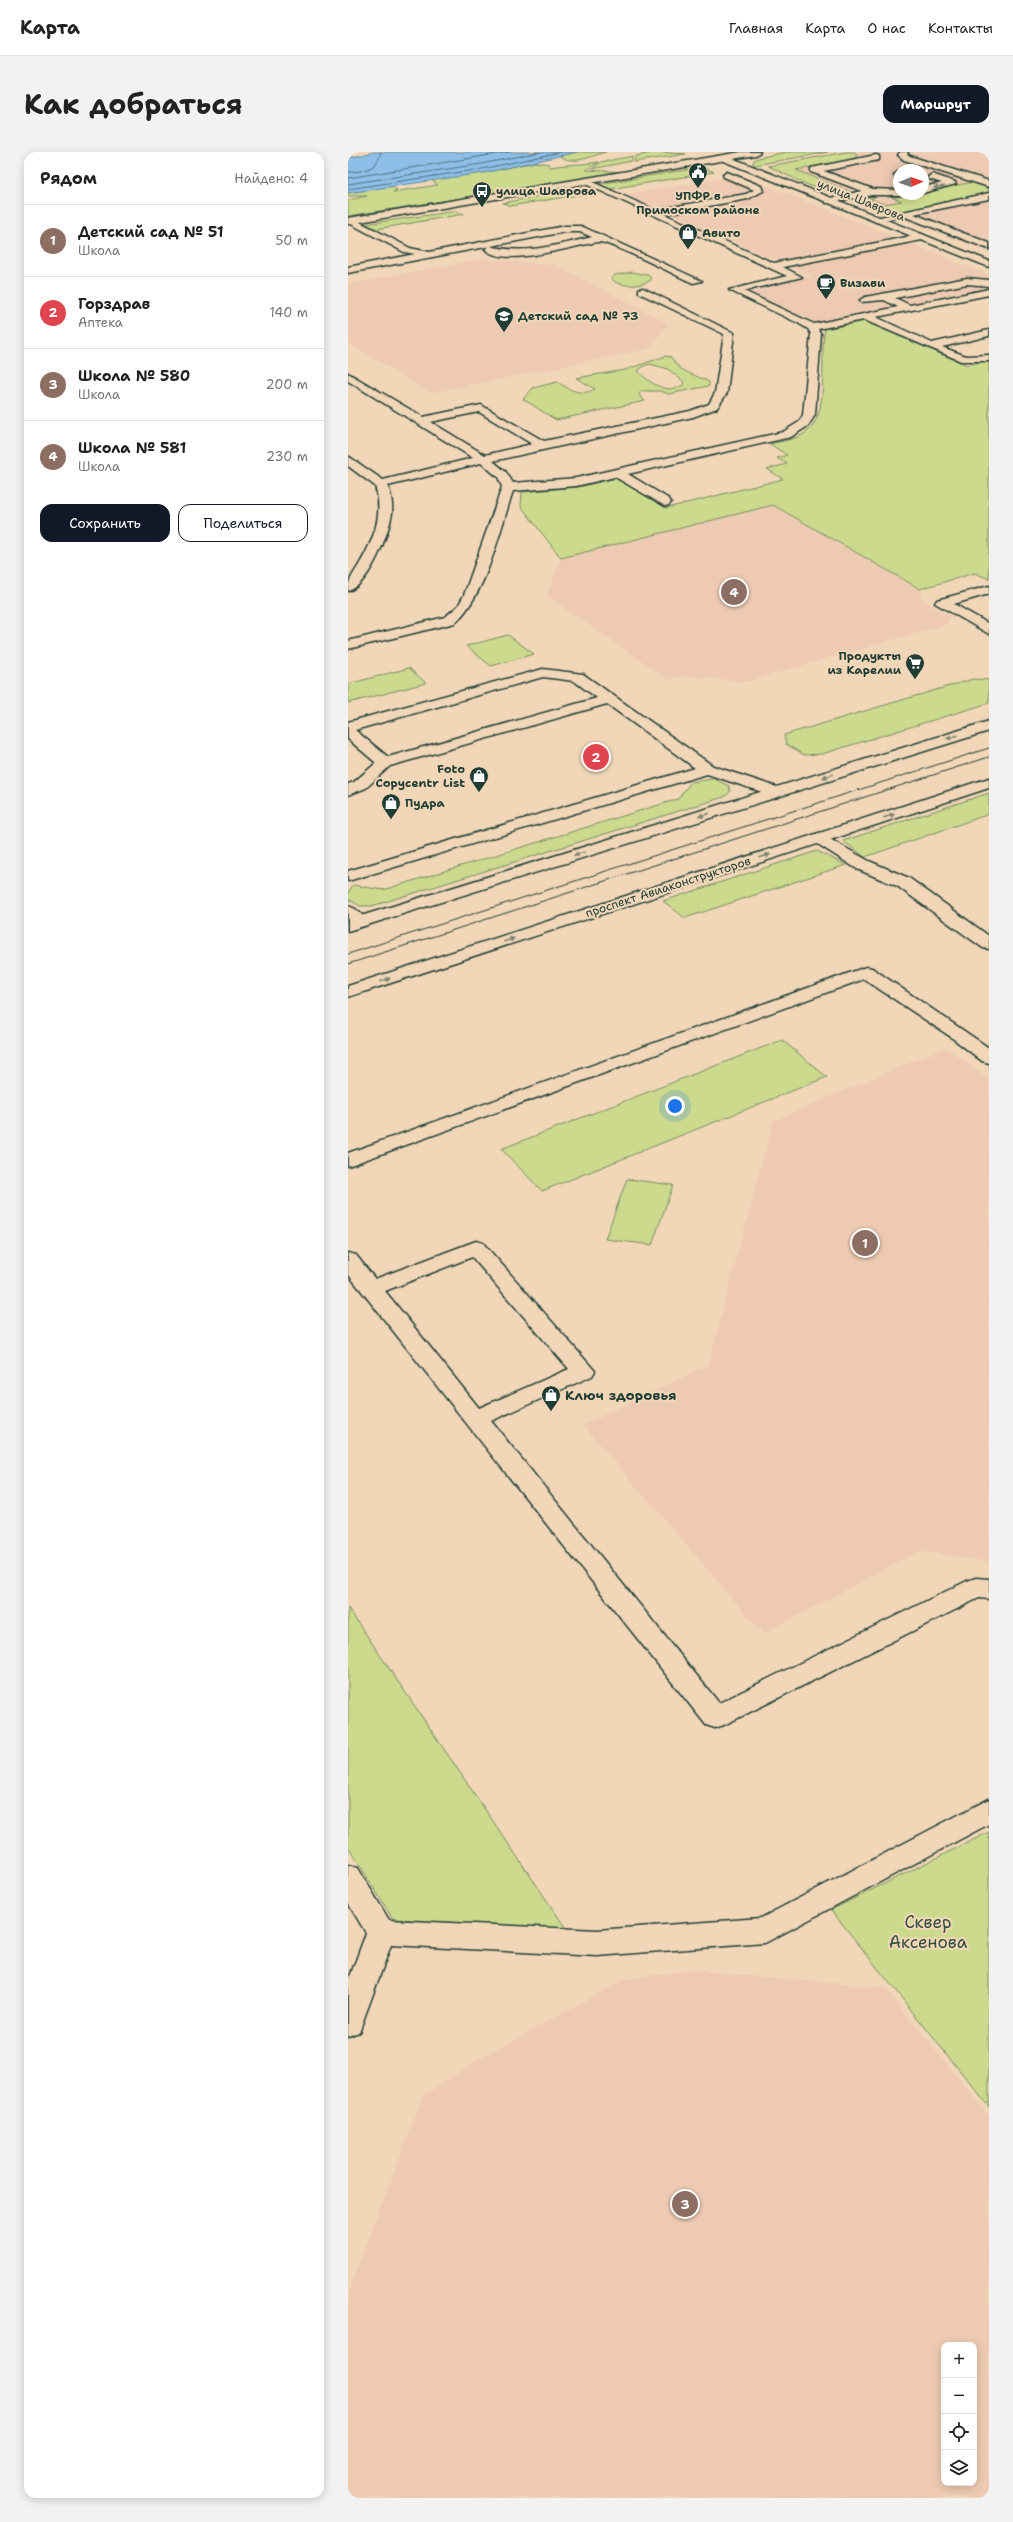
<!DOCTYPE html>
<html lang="ru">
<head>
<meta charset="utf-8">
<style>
	body { margin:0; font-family:"Shantell Sans",sans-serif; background:#f2f2f2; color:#222 }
	.controls { position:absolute; right:12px; bottom:12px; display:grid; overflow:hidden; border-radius:8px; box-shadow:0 2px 10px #0003 }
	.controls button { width:36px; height:36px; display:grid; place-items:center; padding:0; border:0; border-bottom:1px solid #e0e0e0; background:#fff; color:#222; font:20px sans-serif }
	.compass { position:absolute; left:545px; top:12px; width:36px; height:36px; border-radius:50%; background:#fff; box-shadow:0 2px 10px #0003; rotate:88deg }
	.you { position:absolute; left:327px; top:954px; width:14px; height:14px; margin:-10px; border:3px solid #fff; border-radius:50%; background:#1a73e8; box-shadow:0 0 0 6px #1a73e833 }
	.badge { display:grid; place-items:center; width:26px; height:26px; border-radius:50%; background:#111827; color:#fff; font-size:13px; font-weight:700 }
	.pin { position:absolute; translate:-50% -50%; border:2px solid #fff; box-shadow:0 1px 4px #0006 }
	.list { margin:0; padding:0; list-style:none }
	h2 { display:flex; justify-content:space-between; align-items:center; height:52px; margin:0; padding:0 16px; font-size:17px }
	h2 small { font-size:13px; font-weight:400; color:#767676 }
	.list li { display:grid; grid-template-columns:26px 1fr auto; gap:12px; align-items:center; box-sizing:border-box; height:72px; padding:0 16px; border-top:1px solid #e0e0e0 }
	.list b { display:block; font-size:15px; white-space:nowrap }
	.list p { margin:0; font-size:13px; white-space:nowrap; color:#767676 }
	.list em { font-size:13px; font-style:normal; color:#767676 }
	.actions { display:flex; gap:8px; padding:12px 16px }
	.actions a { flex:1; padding:9px 0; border:1px solid #111827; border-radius:12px; text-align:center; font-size:14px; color:#111827 }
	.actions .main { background:#111827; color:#fff }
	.icon { flex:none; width:22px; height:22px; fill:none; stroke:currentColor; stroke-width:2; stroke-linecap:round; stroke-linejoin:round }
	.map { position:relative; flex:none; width:641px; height:2346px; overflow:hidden; border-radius:12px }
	header { display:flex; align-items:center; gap:24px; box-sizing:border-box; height:56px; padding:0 20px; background:#fff; border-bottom:1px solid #e0e0e0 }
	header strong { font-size:19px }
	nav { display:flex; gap:22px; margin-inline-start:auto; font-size:14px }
	.intro { display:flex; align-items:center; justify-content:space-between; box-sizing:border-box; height:96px; padding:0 24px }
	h1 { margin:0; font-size:28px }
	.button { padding:10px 18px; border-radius:12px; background:#111827; color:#fff; font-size:14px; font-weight:700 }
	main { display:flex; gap:24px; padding:0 24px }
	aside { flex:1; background:#fff; border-radius:12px; box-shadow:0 2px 10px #0003 }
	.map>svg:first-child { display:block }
	.built { fill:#eecab2; fill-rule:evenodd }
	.green { fill:#ccda8e; stroke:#768c61; fill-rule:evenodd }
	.water { fill:#8dbfe9; stroke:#618ba1 }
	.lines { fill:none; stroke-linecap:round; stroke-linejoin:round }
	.shore { stroke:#4b717c; stroke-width:1 }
	.lane-casing { stroke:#1f3d34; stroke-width:3 }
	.street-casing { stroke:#1f3d34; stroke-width:3 }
	.secondary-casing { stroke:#1f3d34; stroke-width:3 }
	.lane { fill:#f1d7b8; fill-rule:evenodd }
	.street { fill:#f1d7b8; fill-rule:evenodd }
	.secondary { fill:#f1d7b8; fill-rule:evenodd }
	.tram { stroke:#1f3d34; stroke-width:1 }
	.oneway { fill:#7d826f }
	.labels { text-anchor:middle; stroke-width:4; stroke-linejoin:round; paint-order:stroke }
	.far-poi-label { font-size:12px; font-weight:bold; fill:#1f3d34; stroke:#f1d7b8; text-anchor:start }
	.far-street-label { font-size:12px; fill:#1f3d34; stroke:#f1d7b8 }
	.poi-label { font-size:14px; font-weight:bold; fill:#1f3d34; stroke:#f1d7b8; text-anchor:start }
	.near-park-label { font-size:17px; fill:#304d3d; stroke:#f1d7b8 }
</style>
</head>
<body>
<header>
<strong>Карта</strong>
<nav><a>Главная</a><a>Карта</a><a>О нас</a><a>Контакты</a></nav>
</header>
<div class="intro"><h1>Как добраться</h1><a class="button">Маршрут</a></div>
<main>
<aside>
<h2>Рядом<small>Найдено: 4</small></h2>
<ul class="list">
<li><span class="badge" style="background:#8d6e63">1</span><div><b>Детский сад № 51</b><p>Школа</p></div><em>50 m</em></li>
<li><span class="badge" style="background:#e0444e">2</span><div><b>Горздрав</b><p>Аптека</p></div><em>140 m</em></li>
<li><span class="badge" style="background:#8d6e63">3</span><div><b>Школа № 580</b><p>Школа</p></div><em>200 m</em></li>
<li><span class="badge" style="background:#8d6e63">4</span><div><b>Школа № 581</b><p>Школа</p></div><em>230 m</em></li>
</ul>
<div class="actions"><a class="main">Сохранить</a><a>Поделиться</a></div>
</aside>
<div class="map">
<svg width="641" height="2346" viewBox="0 0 641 2346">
	<rect width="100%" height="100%" fill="#f1d7b8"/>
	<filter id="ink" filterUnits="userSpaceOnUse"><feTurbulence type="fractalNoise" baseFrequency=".025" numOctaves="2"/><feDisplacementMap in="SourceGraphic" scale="8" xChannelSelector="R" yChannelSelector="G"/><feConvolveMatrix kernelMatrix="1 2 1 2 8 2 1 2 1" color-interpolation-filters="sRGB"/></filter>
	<g filter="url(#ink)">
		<g class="built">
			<path d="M509,0H641V101L423,16ZM551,18H575V42H551Z"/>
			<polygon points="393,23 641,123 641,138 470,172 398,138 464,124 279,43"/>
			<polygon points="135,107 207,113 320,171 301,197 82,241 0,191 0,132"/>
			<polygon points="425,353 572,437 574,448 603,465 597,473 397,530 337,524 321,528 199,444 213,406"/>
			<polygon points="598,895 641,928 641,1410 571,1399 415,1482 235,1273 360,1213 425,969"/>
			<path d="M342,1818L537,1836L641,1964V2346H0V2140L75,1944L129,1908L275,1828ZM596,2193H626V2331H596Z"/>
		</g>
		<g class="green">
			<path d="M229,0H258C243,4 225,14 212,4Z"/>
			<polygon points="308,0 338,2 286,10 288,4"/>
			<polygon points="438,0 480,0 407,13 405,12 406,8 410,6"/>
			<path d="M498,0H506L510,3L505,7L448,18L503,40C475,45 445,25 420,14Z"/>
			<polygon points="285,4 283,9 244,17 253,10"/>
			<path d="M187,10L201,12V15C219,12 234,13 251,10L237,18L279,20L0,64V48L19,44H0V41L43,34L49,38L45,40L90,33L82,27L135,21Z"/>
			<polygon points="355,15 366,20 262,37 251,32"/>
			<polygon points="626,30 640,35 641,41 552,60 543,60 507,47 526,44 527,45 522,47 536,52 554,49 544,45 575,42 575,39"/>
			<polygon points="238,35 249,40 162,54 155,51"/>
			<polygon points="109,59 116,62 29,77 18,72"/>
			<path d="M284,120L300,123L304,127C295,135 270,136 263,126L267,123Z"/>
			<path d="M517,169L619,213L641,208V427L627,421L572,437L425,353L213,406L173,354L174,340L231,335L268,326L319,356L435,327L419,317L439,312L429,306L439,303L422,292C434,289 453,287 462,277C482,255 471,205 477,177Z"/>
			<path d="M318,204L323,205C331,221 347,222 361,230V234L321,242L312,239H293L291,243L297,249L208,268L175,247L185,236L209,230C221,237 233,245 247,237L228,226L277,218ZM302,212L320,217L336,230L335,233C318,243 302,231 290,219L296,214Z"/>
			<polygon points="160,483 186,502 143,514 118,494"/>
			<polygon points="61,516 78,531 0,551 0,532"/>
			<polygon points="625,527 641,528 641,551 474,602 456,603 438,592 436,583"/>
			<polygon points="366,627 381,634 382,640 376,645 24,754 12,754 0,747 0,741 5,733 35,738 330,647 343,630"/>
			<polygon points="641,641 641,662 517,705 495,689"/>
			<polygon points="469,699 498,713 337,766 315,749"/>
			<polygon points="434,888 479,925 194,1039 153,997"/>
			<polygon points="279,1027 325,1033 304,1093 257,1087"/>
			<polygon points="0,1456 219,1778 45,1767 0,1694"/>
			<polygon points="641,1680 641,1955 483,1758"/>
		</g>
		<polygon class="water" points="26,0 229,0 135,21 0,41 0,6"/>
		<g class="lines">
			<g class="shore">
				<path d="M0,20C15,20 30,17 33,0"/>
				<polyline points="0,26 161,0"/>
				<polyline points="0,32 133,12 192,0"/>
				<polyline points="0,37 134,17 213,0"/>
			</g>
			<defs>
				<g id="lane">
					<polygon points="552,0 560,0 559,2 562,4 641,29 641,35 556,8 550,3"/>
					<polygon points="528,3 531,4 531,8 476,19 525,37 551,38 551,42 554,43 524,43 478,51 478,47 514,39 463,20 463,16"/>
					<path d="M379,20L413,34L415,39L400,47L316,62L426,111L574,82L579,85L574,88L435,115L454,125L396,139L466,172L550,155L536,148L513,150L512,148L517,145L619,126L641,128V134L619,132L547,146L562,153L641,137V143L528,165L584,191L641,178V184L594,195L618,204L641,203V209H613L516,168L470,177L473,182L467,263L460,274L443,285L280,322L321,347L323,350L321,353L317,354L267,325L228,334L165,339C151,381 139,441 107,471L0,497V489L97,465L110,454L116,443L154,335L150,325L133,311L40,334C43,343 45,352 44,361C41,381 21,434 0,439C0,427 6,422 12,411C26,387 36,361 27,334L0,314V304L35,328L125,306L0,229V221L75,265L133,253L196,289L342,259L361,252L367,241L376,182L291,141V137L295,136L386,181L379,241L369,256L345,265L145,309L158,320L165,331L228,326L435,280L451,270L455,263L463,182L460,177L450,171L381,138L439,124L233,30L240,28L307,58L398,42L406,38L376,25L375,23ZM131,260L184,292L137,303L83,270Z"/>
					<polygon points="550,20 551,26 547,25 546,23"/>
					<polygon points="584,22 607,30 608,32 575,41 575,35 594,31 581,27 580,25"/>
					<polygon points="641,41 641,47 566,62 641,91 641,97 555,64 528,70 523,67"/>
					<path d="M4,66L62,96L81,100L217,74H233L354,129L345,131C331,125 260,88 250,90C227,93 155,117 137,97L142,94C177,103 209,93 244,85L232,80H217L0,121V115L67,102L56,100L1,71V67Z"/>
					<polygon points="641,434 641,442 606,452 641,472 641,482 587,451 589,448"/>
					<path d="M195,517L235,522L365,614L435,637L437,640L429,645L359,622L0,729V719L347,616L259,552L42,614L18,636L0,643V632L6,630L28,611L0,587V570ZM195,525L226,529L249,546L40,605L7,578Z"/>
					<polygon points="471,681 521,709 561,726 641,784 641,797 635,796 549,734 509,717 465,689 463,686 465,683"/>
					<path d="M0,754C8,756 15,763 20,770L17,774H5L0,769Z"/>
					<polygon points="518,815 524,816 641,896 641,911 634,909 603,885 516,827 0,1014 0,1001"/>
					<path d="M128,1089L135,1091L247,1219L244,1224L143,1269L371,1551L619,1429L628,1426L641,1427V1447L631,1446L376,1573L367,1576L358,1573L0,1122V1101L8,1103L27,1127ZM124,1105L221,1217L131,1256L37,1139Z"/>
					<polygon points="641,1647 641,1672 417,1791 249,1804 43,1793 11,1880 0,1884 0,1830 18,1781 0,1751 0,1713 10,1716 41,1768 249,1778 413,1766"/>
				</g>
				<polygon id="street" points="373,4 379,4 641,109 641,115 373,8"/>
				<g id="secondary">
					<polygon points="393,0 412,0 408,3 0,72 0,66"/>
					<polygon points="641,569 641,579 0,779 0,768"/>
					<polygon points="641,626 641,636 0,845 0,834"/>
				</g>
			</defs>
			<use href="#lane" class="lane-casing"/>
			<use href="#street" class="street-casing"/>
			<use href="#secondary" class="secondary-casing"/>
			<use href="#lane" class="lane"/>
			<use href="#street" class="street"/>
			<use href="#secondary" class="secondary"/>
			<g class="tram">
				<polyline points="0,802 641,596"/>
				<polyline points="0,812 641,605"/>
			</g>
		</g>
		<defs><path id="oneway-solid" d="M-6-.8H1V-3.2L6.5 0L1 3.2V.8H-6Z"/></defs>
		<g class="oneway">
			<use href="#oneway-solid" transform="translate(591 35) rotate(170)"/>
			<use href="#oneway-solid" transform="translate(604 585) rotate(163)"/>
			<use href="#oneway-solid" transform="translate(480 624) rotate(163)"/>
			<use href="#oneway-solid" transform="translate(356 663) rotate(163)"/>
			<use href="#oneway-solid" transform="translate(541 664) rotate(-18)"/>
			<use href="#oneway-solid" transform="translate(231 702) rotate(163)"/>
			<use href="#oneway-solid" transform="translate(417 704) rotate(-18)"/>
			<use href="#oneway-solid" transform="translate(161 788) rotate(-18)"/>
			<use href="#oneway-solid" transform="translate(37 828) rotate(-18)"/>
		</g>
	</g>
	<defs>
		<symbol id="civic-pin" viewBox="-11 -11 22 30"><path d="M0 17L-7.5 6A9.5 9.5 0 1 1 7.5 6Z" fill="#1f3d34" stroke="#f1d7b8"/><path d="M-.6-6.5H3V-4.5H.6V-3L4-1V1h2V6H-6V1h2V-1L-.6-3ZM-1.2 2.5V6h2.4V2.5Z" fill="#fff"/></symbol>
		<symbol id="bus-pin" viewBox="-11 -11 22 30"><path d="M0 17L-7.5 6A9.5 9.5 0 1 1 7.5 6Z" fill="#1f3d34" stroke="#f1d7b8"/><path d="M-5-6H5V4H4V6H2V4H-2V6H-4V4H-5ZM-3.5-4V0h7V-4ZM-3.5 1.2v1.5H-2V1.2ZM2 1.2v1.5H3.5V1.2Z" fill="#fff"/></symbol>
		<symbol id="shop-pin" viewBox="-11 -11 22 30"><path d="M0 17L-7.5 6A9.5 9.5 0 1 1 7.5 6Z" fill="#1f3d34" stroke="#f1d7b8"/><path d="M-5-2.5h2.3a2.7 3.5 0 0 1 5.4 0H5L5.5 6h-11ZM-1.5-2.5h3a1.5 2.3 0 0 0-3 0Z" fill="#fff"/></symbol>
		<symbol id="cafe-pin" viewBox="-11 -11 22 30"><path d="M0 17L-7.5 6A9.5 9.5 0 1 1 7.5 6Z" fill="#1f3d34" stroke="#f1d7b8"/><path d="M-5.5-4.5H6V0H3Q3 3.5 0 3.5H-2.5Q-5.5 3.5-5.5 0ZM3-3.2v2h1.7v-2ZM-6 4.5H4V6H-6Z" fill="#fff"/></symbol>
		<symbol id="school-pin" viewBox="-11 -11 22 30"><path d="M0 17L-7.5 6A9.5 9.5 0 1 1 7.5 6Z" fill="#1f3d34" stroke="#f1d7b8"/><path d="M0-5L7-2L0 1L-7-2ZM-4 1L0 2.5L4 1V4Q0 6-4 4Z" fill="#fff"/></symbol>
		<symbol id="supermarket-pin" viewBox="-11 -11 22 30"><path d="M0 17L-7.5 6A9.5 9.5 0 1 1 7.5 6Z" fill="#1f3d34" stroke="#f1d7b8"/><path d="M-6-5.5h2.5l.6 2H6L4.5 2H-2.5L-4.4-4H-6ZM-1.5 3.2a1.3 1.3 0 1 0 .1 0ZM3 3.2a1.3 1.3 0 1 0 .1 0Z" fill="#fff"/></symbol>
	</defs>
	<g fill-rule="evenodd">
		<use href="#civic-pin" x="339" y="9" width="22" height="30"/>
		<use href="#bus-pin" x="123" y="28" width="22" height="30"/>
		<use href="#shop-pin" x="329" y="70" width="22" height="30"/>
		<use href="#cafe-pin" x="467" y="120" width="22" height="30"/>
		<use href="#school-pin" x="145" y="153" width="22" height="30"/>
		<use href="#supermarket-pin" x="556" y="500" width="22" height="30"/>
		<use href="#shop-pin" x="120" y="613" width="22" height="30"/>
		<use href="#shop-pin" x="32" y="640" width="22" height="30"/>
		<use href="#shop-pin" x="192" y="1232" width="22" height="30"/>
	</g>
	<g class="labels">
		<g class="far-poi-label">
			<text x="148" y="43">улица Шаврова</text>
			<text x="350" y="48" text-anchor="middle">УПФР в<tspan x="350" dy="14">Примоском районе</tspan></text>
			<text x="354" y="85">Авито</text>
			<text x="492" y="135">Визави</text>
			<text x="170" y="168">Детский сад № 73</text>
			<text x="553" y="508" text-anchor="end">Продукты<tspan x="553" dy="14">из Карелии</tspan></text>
			<text x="117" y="621" text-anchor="end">Foto<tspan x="117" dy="14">Copycentr List</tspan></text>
			<text x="57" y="655">Пудра</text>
		</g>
		<g class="far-street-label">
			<text transform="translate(513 48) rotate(22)" y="4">улица Шаврова</text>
			<text transform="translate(320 735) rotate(-18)" y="4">проспект Авиаконструкторов</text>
		</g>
		<g class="poi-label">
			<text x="217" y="1248">Ключ здоровья</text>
		</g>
		<g class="near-park-label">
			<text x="580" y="1776">Сквер<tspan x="580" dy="20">Аксенова</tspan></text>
		</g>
	</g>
</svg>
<div class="controls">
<button>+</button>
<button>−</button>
<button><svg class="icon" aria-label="locate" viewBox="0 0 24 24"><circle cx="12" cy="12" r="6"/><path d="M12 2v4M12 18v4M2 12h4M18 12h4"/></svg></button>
<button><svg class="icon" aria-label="layers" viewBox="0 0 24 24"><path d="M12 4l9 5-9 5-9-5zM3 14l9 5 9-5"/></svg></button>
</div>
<svg class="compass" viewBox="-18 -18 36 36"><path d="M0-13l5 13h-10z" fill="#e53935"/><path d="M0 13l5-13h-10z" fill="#767676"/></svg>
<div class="you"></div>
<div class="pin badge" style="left:517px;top:1091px;background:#8d6e63">1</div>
<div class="pin badge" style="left:248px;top:605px;background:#e0444e">2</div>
<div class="pin badge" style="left:337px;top:2052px;background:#8d6e63">3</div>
<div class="pin badge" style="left:386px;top:440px;background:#8d6e63">4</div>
</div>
</main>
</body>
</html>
